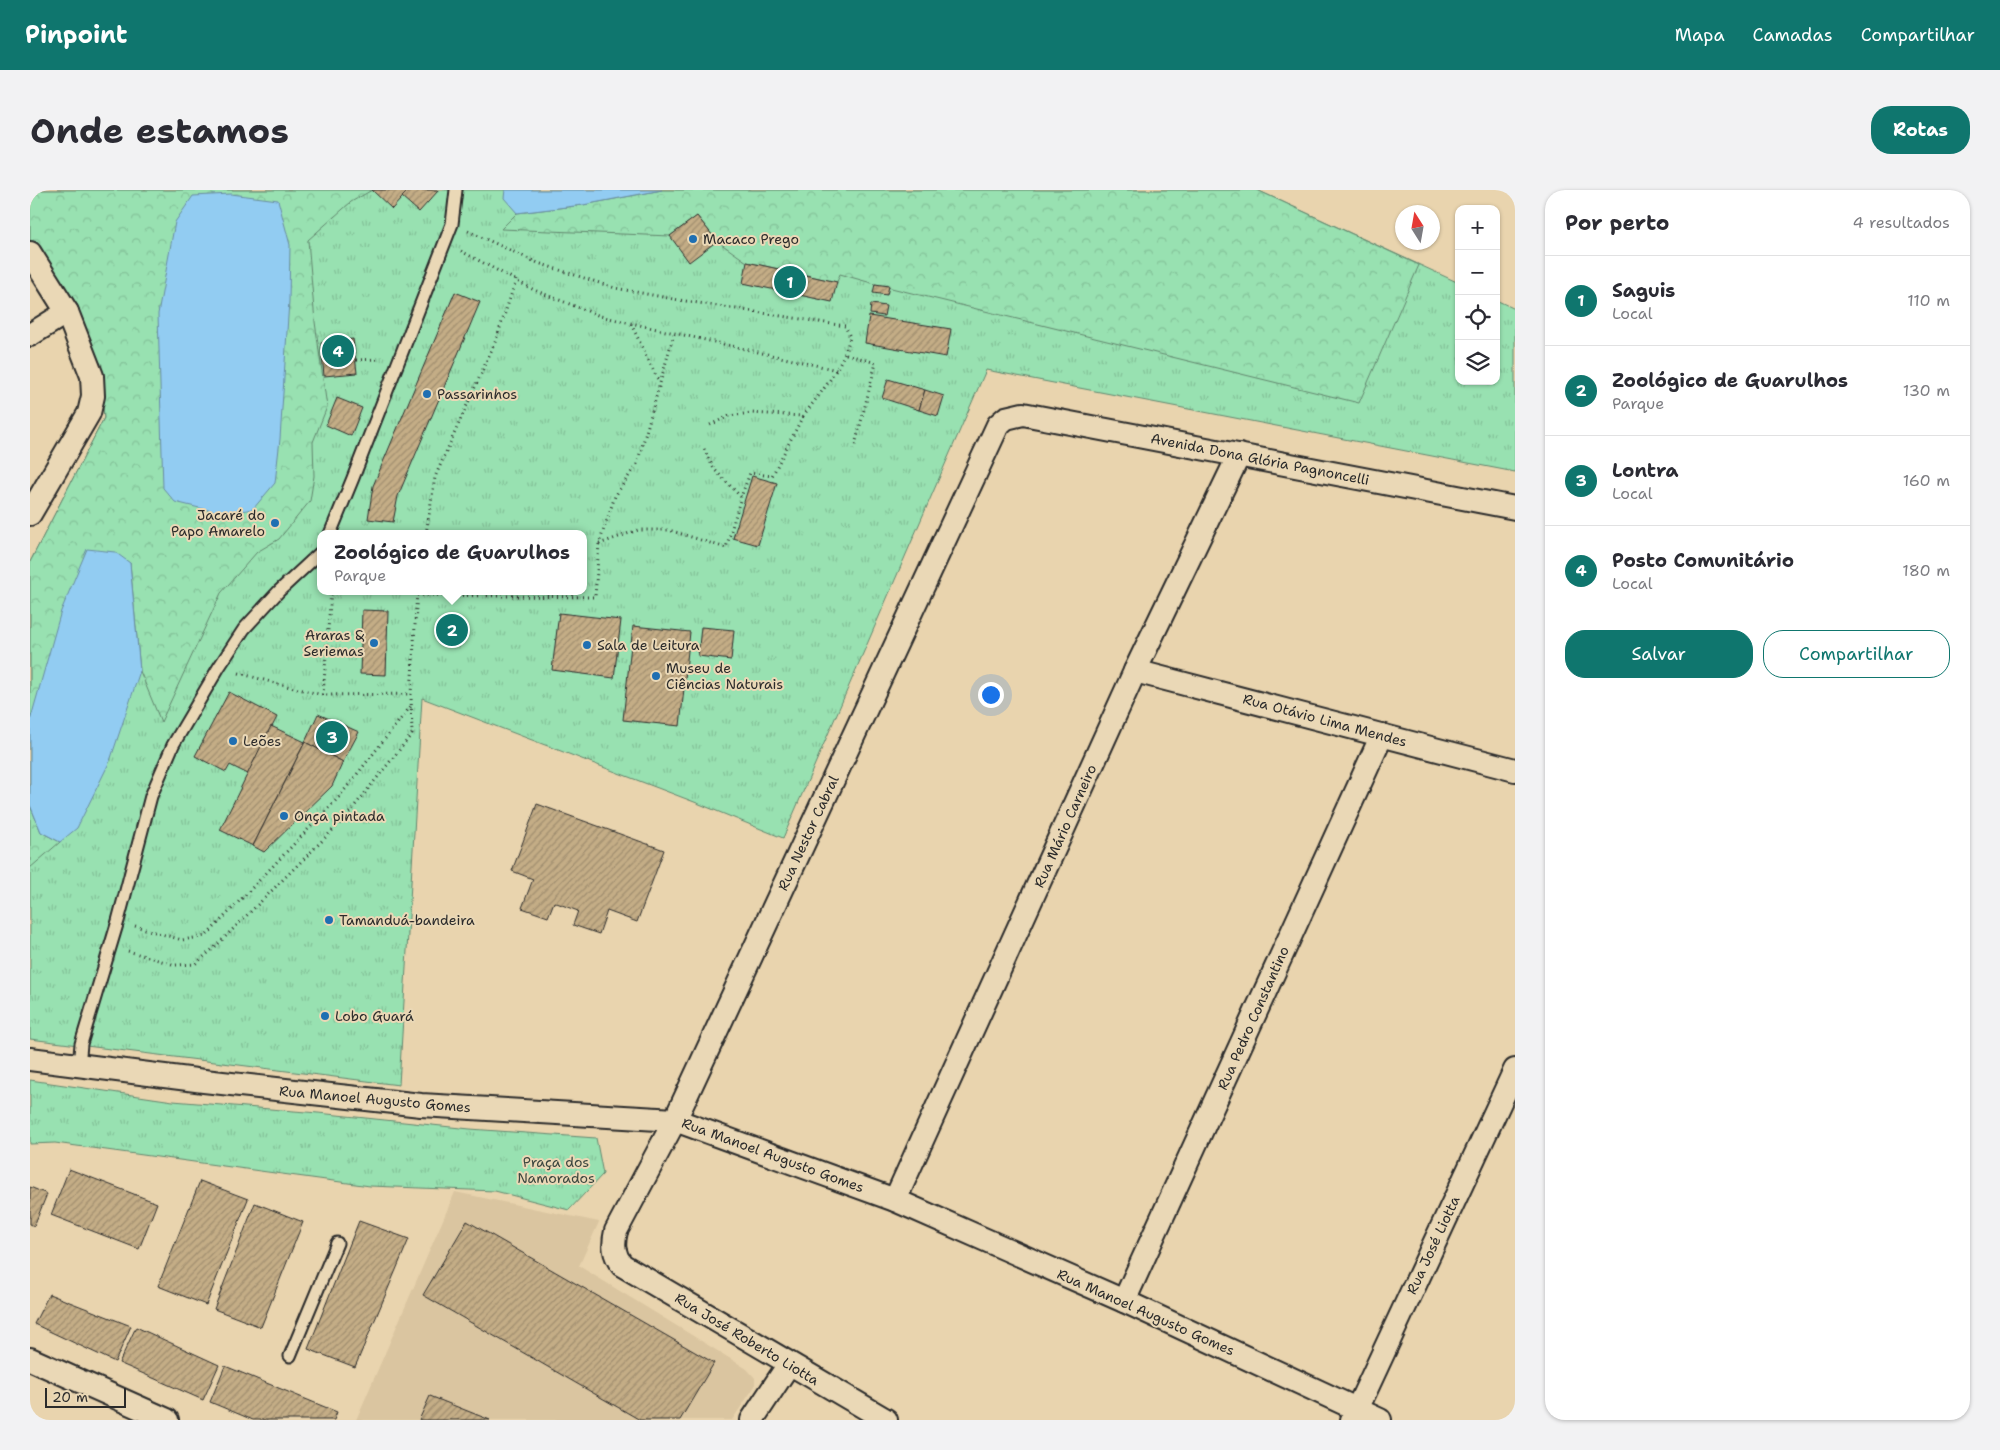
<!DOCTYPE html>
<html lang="pt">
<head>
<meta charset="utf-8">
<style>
	body { margin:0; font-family:"Shantell Sans",sans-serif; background:#f2f2f3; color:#2b2b33 }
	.controls { position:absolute; right:15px; top:15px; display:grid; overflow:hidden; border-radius:10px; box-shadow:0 1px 4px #0004 }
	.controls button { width:45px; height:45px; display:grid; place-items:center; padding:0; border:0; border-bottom:1px solid #e1e1e2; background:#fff; color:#2b2b33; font:25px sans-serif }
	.compass { position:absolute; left:1365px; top:15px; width:45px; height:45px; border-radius:50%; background:#fff; box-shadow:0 1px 4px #0004; rotate:349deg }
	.scale { position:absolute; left:15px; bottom:12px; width:81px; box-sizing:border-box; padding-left:5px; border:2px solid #2b2b2b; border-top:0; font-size:14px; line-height:18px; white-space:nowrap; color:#2b2b2b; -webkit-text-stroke:4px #ead8b6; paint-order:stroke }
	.you { position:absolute; left:960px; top:504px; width:18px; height:18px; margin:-12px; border:4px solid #fff; border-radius:50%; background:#1a73e8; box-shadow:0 0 0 8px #1a73e833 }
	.badge { display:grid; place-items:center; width:32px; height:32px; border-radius:50%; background:#0f766e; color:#fff; font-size:16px; font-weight:700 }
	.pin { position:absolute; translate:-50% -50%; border:2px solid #fff; box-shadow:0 1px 5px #0006 }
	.popup { position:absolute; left:287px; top:340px; width:270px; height:65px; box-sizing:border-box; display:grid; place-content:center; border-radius:10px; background:#fff; filter:drop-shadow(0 1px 4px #0005); font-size:16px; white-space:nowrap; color:#7c7c81 }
	.popup b { font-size:19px; color:#2b2b33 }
	.popup::after { content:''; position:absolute; left:50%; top:100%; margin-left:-10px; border:10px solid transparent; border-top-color:#fff }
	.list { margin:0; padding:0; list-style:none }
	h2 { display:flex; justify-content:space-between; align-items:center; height:65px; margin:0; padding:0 20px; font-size:21px }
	h2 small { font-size:16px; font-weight:400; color:#7c7c81 }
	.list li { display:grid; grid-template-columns:32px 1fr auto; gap:15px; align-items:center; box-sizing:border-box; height:90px; padding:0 20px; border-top:1px solid #e1e1e2 }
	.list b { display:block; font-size:19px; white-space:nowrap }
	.list p { margin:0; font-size:16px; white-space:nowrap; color:#7c7c81 }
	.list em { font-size:16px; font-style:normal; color:#7c7c81 }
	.actions { display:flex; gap:10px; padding:15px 20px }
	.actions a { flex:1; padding:11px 0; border:1px solid #0f766e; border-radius:20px; text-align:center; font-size:18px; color:#0f766e }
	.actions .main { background:#0f766e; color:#fff }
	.icon { flex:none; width:28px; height:28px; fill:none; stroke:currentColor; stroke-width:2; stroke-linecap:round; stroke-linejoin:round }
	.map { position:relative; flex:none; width:1485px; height:1230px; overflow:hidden; border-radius:20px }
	header { display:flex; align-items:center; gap:30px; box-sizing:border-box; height:70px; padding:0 25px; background:#0f766e; color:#fff }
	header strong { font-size:24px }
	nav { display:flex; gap:28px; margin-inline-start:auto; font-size:18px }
	.intro { display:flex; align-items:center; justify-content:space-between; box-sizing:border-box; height:120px; padding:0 30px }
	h1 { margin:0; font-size:35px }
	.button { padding:12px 22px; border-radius:20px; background:#0f766e; color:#fff; font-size:18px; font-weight:700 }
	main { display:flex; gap:30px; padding:0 30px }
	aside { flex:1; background:#fff; border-radius:20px; box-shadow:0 1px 4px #0004 }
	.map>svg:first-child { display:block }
	.built { fill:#dac5a0 }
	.grass { fill:url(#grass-tufts); stroke:#62866e; fill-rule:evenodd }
	.forest { fill:url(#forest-crowns); stroke:#62866e }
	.water { fill:#92ccf2; stroke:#698ca2 }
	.building { fill:url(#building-hatch); stroke:#2b2b2b }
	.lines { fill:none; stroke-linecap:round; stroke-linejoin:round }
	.service-casing { stroke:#2b2b2b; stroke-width:15 }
	.minor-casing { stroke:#2b2b2b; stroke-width:26 }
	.path { stroke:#2b2b2b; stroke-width:3; stroke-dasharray:1 4; stroke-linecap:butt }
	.service { stroke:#ead8b6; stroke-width:11 }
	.minor { stroke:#ead8b6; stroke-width:22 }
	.poi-dot { fill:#1f6fb2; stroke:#ead8b6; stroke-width:2 }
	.labels { text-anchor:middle; stroke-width:4; stroke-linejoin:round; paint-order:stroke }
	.poi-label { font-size:14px; fill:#2b2b2b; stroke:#ead8b6; text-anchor:start }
	.street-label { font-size:14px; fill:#2b2b2b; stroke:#ead8b6 }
	.park-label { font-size:14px; fill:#3b463f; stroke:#ead8b6 }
</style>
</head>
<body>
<header>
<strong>Pinpoint</strong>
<nav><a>Mapa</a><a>Camadas</a><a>Compartilhar</a></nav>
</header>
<div class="intro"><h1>Onde estamos</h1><a class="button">Rotas</a></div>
<main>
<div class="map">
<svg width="1485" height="1230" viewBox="0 0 1485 1230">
	<defs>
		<pattern id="grass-tufts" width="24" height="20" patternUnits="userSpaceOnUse" patternTransform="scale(1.25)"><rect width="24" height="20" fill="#98e1b1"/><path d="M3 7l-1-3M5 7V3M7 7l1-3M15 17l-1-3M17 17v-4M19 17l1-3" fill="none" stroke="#83c198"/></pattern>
		<pattern id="forest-crowns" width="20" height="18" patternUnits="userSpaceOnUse" patternTransform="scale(1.25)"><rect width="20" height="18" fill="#98e1b1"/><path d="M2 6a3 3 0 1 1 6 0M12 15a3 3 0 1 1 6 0" fill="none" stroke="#83c198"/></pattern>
		<pattern id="building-hatch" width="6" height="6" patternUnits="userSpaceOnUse" patternTransform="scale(1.25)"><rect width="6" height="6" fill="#c4ad86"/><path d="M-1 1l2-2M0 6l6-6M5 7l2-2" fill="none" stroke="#9f8d6e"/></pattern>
	</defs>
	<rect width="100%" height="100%" fill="#e9d4ae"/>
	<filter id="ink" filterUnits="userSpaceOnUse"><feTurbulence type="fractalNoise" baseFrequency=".02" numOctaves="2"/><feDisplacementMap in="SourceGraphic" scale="10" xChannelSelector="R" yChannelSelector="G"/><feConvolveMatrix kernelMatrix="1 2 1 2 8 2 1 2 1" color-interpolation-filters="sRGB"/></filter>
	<g filter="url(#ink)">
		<polygon class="built" points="425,1002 569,1032 549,1076 717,1179 725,1188 725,1196 702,1230 326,1230"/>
		<g class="grass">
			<path d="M0,0H1227L1429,93V191H1466V110L1485,119V282L956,180L753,648L667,613L392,508L369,895L0,849V372L74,228L70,173L0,52ZM291,344H553V401H291Z"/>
			<polygon points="0,890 143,911 288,923 440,939 566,948 573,984 539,1020 465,1001 340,996 25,953 0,954"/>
		</g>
		<g class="forest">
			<polygon points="0,0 342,0 321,12 278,50 285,132 297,217 283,252 284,286 280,311 249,349 227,362 191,403 131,532 110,481 100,373 0,531 0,372 74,228 70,173 0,52"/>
			<polygon points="632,0 1227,0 1389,75 1329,213 845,94 810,84 807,92 717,72 687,51 667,26 640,46 471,39 487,23 553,15"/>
			<polygon points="0,615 11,642 30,652 0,678"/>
		</g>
		<g class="water">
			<polygon points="475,0 632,0 553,15 487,23 474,8"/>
			<polygon points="201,4 248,10 260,55 259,111 250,249 245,293 223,319 194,324 145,312 133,298 128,124 145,32 163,6"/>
			<polygon points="57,359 85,362 100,373 110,481 80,571 47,638 30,652 11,642 0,615 0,531 31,421"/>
		</g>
		<g class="building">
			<polygon points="342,0 379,0 362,19"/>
			<polygon points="379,0 407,0 408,1 389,22 372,7"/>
			<polygon points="667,26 687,51 659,72 640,46"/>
			<polygon points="717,72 807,92 802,112 713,93"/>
			<polygon points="845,94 859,96 857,105 843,103"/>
			<polygon points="425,102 450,112 368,306 363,332 338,329 343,296"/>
			<polygon points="841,114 856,116 854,126 840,124"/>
			<polygon points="839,126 921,139 916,167 835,153"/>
			<polygon points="323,149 327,183 294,186 291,153"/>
			<polygon points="858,189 895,200 889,220 852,208"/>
			<polygon points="895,200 914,206 908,226 889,220"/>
			<polygon points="307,208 332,218 321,246 296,235"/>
			<polygon points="722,286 747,293 728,355 703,348"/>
			<polygon points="332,420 358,421 356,485 330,484"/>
			<polygon points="529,423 591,430 584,488 522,480"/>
			<polygon points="603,436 660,442 650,536 593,530"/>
			<polygon points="671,437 704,440 701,470 668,466"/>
			<polygon points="199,502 247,527 218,584 200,575 196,582 165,566"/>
			<polygon points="288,524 329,542 313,572 275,552"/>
			<polygon points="241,536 275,552 223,656 190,640"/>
			<polygon points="275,552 313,572 302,596 234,662 223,656"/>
			<polygon points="507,614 634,660 607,732 577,721 569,744 543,735 548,721 524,712 518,727 492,718 503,689 482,681"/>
			<polygon points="39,979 127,1013 109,1059 21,1025"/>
			<polygon points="170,991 218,1009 176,1115 128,1096"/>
			<polygon points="0,997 17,1004 4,1036 0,1034"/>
			<polygon points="225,1013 273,1032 231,1137 184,1119"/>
			<polygon points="329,1031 379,1049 325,1177 278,1159"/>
			<polygon points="437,1031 684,1173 650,1230 610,1230 393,1105"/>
			<polygon points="19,1104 101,1136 85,1172 4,1134"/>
			<polygon points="106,1137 189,1175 173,1210 89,1173"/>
			<polygon points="195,1176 307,1222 304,1230 223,1230 180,1212"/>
			<polygon points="400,1206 460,1230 389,1230"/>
		</g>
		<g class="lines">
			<defs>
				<g id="service">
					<polyline points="300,344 323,288 422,34 426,0"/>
					<polyline points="49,876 51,854 88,731 121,606 143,555 189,477 214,439 249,401 291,362"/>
					<polyline points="260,1166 307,1053"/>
				</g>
				<g id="minor">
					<polyline points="0,63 37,122 62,186 63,206 59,223 0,324"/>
					<polyline points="0,145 37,122"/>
					<polyline points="1105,481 1485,580"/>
					<polyline points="0,869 174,891 391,915 645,930 865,1010 1094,1111 1350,1230"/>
					<polyline points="865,1010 1105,481 1209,265"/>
					<polyline points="1094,1111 1352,545"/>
					<polyline points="0,1169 137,1230"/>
					<polyline points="722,1230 759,1174"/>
					<path d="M856,1230L592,1075C583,1064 583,1054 586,1041L645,930L968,235L976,228L993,224L1485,318"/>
					<polyline points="1322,1230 1485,880"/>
				</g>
			</defs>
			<use href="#service" class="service-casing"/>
			<use href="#minor" class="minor-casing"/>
			<g class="path">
				<path d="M438,41L508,73L585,98L643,109L815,136L820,147C812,178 792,201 773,226L721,223L699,226L680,235"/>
				<polyline points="431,61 504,100 570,126 807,180"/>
				<polyline points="601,134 629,192"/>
				<polyline points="816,164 846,173 824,259"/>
				<polyline points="326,170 350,169"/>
				<polyline points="674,259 684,279 711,307 720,283 742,286 773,226"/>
				<polyline points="396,344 405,287 466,150 486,90"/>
				<polyline points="569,354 608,340 639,340 696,358 711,307"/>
				<polyline points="387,405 565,407 569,354 585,306 607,274 644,144"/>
				<polyline points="209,483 248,494 293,505 381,504"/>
				<polyline points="293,505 301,401"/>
				<polyline points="105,736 152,750 176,746 309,607 381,516"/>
				<polyline points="98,761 145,775 165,774 184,758 315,628 382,544 381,504 387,401"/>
			</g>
			<use href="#service" class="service"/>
			<use href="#minor" class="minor"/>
		</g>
	</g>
	<g class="poi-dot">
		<circle cx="663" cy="49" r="5"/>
		<circle cx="397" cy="204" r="5"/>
		<circle cx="245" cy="333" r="5"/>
		<circle cx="344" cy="453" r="5"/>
		<circle cx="557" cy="455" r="5"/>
		<circle cx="626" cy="486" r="5"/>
		<circle cx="203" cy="551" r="5"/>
		<circle cx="254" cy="626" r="5"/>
		<circle cx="299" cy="730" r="5"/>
		<circle cx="295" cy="826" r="5"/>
	</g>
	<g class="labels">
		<g class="poi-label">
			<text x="673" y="54">Macaco Prego</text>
			<text x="407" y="209">Passarinhos</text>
			<text x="235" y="330" text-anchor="end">Jacaré do<tspan x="235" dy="16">Papo Amarelo</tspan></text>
			<text x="334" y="450" text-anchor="end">Araras &amp;<tspan x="334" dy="16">Seriemas</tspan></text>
			<text x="567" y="460">Sala de Leitura</text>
			<text x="636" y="483">Museu de<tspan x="636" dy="16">Ciências Naturais</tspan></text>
			<text x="213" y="556">Leões</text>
			<text x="264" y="631">Onça pintada</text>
			<text x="309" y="735">Tamanduá-bandeira</text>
			<text x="305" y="831">Lobo Guará</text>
		</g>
		<g class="street-label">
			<text transform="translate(1230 269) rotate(11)" y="5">Avenida Dona Glória Pagnoncelli</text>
			<text transform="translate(1295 530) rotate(15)" y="5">Rua Otávio Lima Mendes</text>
			<text transform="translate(1035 636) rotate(-66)" y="5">Rua Mário Carneiro</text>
			<text transform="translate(778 643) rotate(-65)" y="5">Rua Nestor Cabral</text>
			<text transform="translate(1223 828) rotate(-66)" y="5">Rua Pedro Constantino</text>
			<text transform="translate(345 909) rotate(5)" y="5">Rua Manoel Augusto Gomes</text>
			<text transform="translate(743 965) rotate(20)" y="5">Rua Manoel Augusto Gomes</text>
			<text transform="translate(1403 1055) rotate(-65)" y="5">Rua José Liotta</text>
			<text transform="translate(1116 1122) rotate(24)" y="5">Rua Manoel Augusto Gomes</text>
			<text transform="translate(717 1149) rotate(31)" y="5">Rua José Roberto Liotta</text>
		</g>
		<g class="park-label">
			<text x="526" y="977">Praça dos<tspan x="526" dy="16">Namorados</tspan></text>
		</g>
	</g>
</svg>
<div class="controls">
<button>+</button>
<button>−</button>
<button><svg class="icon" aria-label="locate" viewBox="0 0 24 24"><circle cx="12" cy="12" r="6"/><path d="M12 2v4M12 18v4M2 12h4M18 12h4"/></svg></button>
<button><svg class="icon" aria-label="layers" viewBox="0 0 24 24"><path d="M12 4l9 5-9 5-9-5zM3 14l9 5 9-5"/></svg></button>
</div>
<svg class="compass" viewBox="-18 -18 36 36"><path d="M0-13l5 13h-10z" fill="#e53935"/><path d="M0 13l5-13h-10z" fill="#7c7c81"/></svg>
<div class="scale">20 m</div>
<div class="you"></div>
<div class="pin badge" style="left:760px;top:92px">1</div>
<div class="pin badge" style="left:422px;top:440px">2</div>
<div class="popup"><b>Zoológico de Guarulhos</b>Parque</div>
<div class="pin badge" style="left:302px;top:547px">3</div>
<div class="pin badge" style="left:308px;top:161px">4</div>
</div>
<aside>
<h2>Por perto<small>4 resultados</small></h2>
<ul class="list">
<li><span class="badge">1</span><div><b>Saguis</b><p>Local</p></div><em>110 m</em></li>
<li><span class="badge">2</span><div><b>Zoológico de Guarulhos</b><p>Parque</p></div><em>130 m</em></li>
<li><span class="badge">3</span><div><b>Lontra</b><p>Local</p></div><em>160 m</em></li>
<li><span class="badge">4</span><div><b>Posto Comunitário</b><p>Local</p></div><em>180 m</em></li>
</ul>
<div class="actions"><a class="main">Salvar</a><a>Compartilhar</a></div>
</aside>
</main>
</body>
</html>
